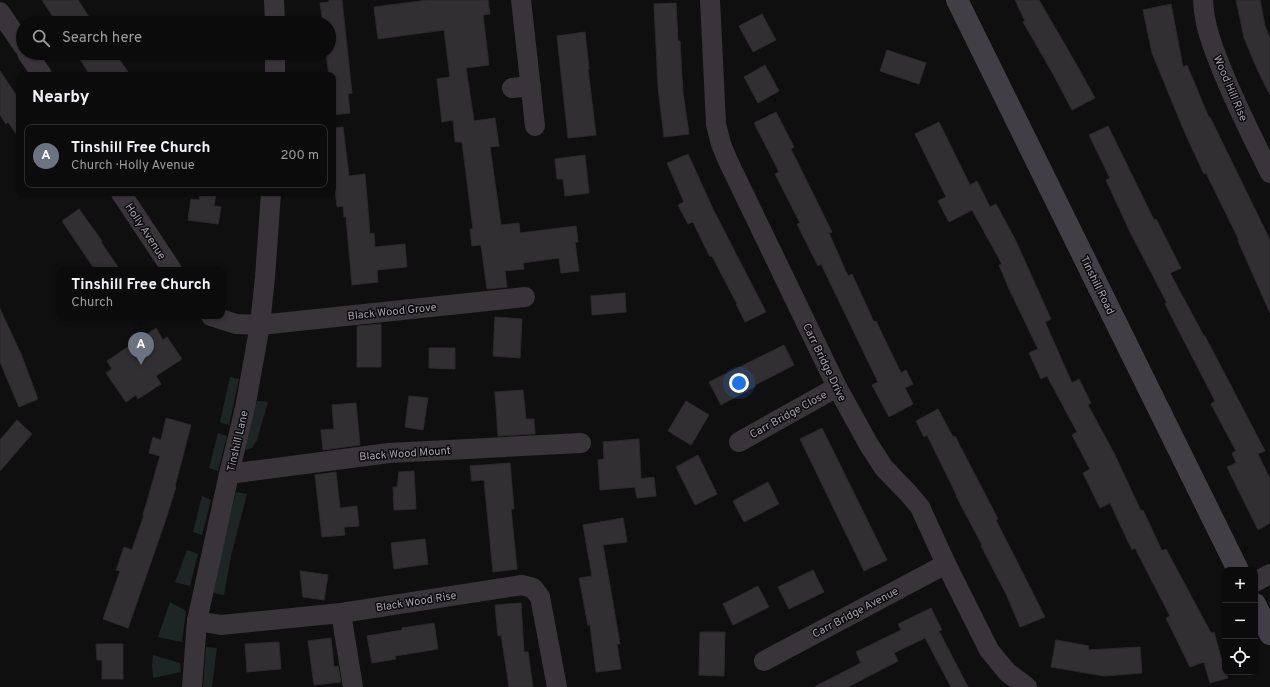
<!DOCTYPE html>
<html lang="en">
<head>
<meta charset="utf-8">
<style>
	body { margin:0; font-family:Overpass,sans-serif; background:#1a191a; color:#f1f3f6 }
	.controls { position:absolute; right:12px; bottom:12px; display:grid; overflow:hidden; border-radius:8px; box-shadow:0 1px 3px #0004 }
	.controls button { width:36px; height:36px; display:grid; place-items:center; padding:0; border:0; border-bottom:1px solid #2c2b2d; background:#0c0b0c; color:#f1f3f6; font:20px sans-serif }
	.you { position:absolute; left:739px; top:383px; width:14px; height:14px; margin:-10px; border:3px solid #fff; border-radius:50%; background:#1a73e8; box-shadow:0 0 0 6px #1a73e833 }
	.badge { display:grid; place-items:center; width:26px; height:26px; border-radius:50%; background:#8ceb2c; color:#fff; font-size:13px; font-weight:700 }
	.pin { position:absolute; translate:-50% -33px; filter:drop-shadow(0 1px 2px #0008) }
	.pin::after { content:''; position:absolute; top:21px; width:14px; height:12px; background:inherit; clip-path:polygon(0 0,100% 0,50% 100%) }
	.popup { position:absolute; left:57px; top:267px; width:168px; height:52px; box-sizing:border-box; display:grid; place-content:center; border-radius:8px; background:#0c0b0c; filter:drop-shadow(0 1px 3px #0005); font-size:13px; white-space:nowrap; color:#9a9b9d }
	.popup b { font-size:15px; color:#f1f3f6 }
	.popup::after { content:''; position:absolute; left:50%; top:100%; margin-left:-8px; border:8px solid transparent; border-top-color:#0c0b0c }
	.list { margin:0; padding:0; list-style:none }
	h2 { display:flex; justify-content:space-between; align-items:center; height:52px; margin:0; padding:0 16px; font-size:17px }
	h2 small { font-size:13px; font-weight:400; color:#9a9b9d }
	.list li { display:grid; grid-template-columns:26px 1fr auto; gap:12px; align-items:center; box-sizing:border-box; height:64px; margin:0 8px 8px; padding:0 8px; border:1px solid #2c2b2d; border-radius:8px }
	.list b { display:block; font-size:15px; white-space:nowrap }
	.list p { margin:0; font-size:13px; white-space:nowrap; color:#9a9b9d }
	.list em { font-size:13px; font-style:normal; color:#9a9b9d }
	.icon { flex:none; width:22px; height:22px; fill:none; stroke:currentColor; stroke-width:2; stroke-linecap:round; stroke-linejoin:round }
	.map { position:relative; flex:none; width:1270px; height:687px; overflow:hidden }
	.search { position:absolute; background:#0c0b0c; box-shadow:0 1px 3px #0004; left:16px; top:16px; width:320px; height:44px; display:flex; align-items:center; gap:10px; box-sizing:border-box; padding:0 14px; border-radius:22px; color:#9a9b9d; font-size:15px }
	.panel { position:absolute; background:#0c0b0c; box-shadow:0 1px 3px #0004; left:16px; top:72px; width:320px; height:124px; border-radius:8px }
	.map>svg:first-child { display:block }
	.green { fill:#1e2525 }
	.building { fill:#312f32; stroke:#2c292c }
	.lines { fill:none; stroke-linecap:round; stroke-linejoin:round }
	.street { stroke:#39343a; stroke-width:20 }
	.secondary { stroke:#423e45; stroke-width:22 }
	.labels { text-anchor:middle; stroke-width:3; stroke-linejoin:round; paint-order:stroke }
	.street-label { font-size:11px; fill:#a9a0b1; stroke:#0b0a0b }
</style>
</head>
<body>
<div class="map">
<svg width="1270" height="687" viewBox="0 0 1270 687">
	<rect width="100%" height="100%" fill="#100f10"/>
	<g class="green">
		<polygon points="230,377 239,379 229,425 220,422"/>
		<polygon points="257,401 268,402 257,440 252,448 245,450"/>
		<polygon points="218,433 227,436 218,471 209,468"/>
		<polygon points="236,492 247,494 231,556 224,595 213,593 220,555"/>
		<polygon points="202,496 211,500 202,535 193,532"/>
		<polygon points="187,550 198,554 190,586 175,582"/>
		<polygon points="170,602 186,611 182,642 158,637"/>
		<polygon points="206,647 217,648 212,687 203,687"/>
		<polygon points="153,655 180,663 181,672 153,678 152,664"/>
	</g>
	<g class="building">
		<polygon points="42,0 78,0 93,23 57,23"/>
		<polygon points="329,0 342,0 352,93 348,94 350,113 333,115 333,75 329,75 326,53 329,53 329,23 323,23 320,3 329,2"/>
		<polygon points="428,0 488,0 490,14 483,15 489,65 466,68 474,121 495,118 499,146 490,147 501,225 519,223 520,233 576,226 578,242 575,242 579,271 561,273 559,258 523,263 524,269 505,271 507,287 487,289 481,245 472,246 470,229 473,229 462,142 455,142 453,120 442,122 437,79 450,77 444,30 378,39 374,7"/>
		<polygon points="1015,0 1039,0 1075,62 1095,98 1072,110 1053,74 1023,22 1025,21"/>
		<polygon points="1236,0 1260,0 1265,26 1270,39 1270,95 1258,71 1244,38"/>
		<polygon points="676,3 678,41 680,41 683,93 689,134 664,137 658,87 654,4"/>
		<polygon points="1171,4 1183,67 1187,65 1209,118 1210,117 1270,240 1270,313 1238,241 1239,240 1206,173 1204,174 1185,133 1152,53 1143,10"/>
		<polygon points="762,14 776,40 753,52 739,26"/>
		<polygon points="585,32 589,69 588,69 596,135 568,138 557,36"/>
		<polygon points="887,50 926,63 919,84 880,71"/>
		<polygon points="76,53 115,53 130,75 90,75"/>
		<polygon points="765,65 779,91 758,103 744,77"/>
		<polygon points="0,71 19,99 19,138 8,122 6,124 0,115"/>
		<polygon points="776,112 794,147 791,149 832,232 829,233 848,276 852,274 874,322 876,321 901,373 906,370 913,384 905,388 913,404 889,417 872,385 878,382 821,264 818,266 797,224 800,223 775,174 779,172 754,123"/>
		<polygon points="939,122 970,185 977,181 990,207 996,204 1015,239 1051,319 1045,322 1072,383 1079,379 1091,403 1088,405 1115,455 1141,511 1143,510 1162,551 1166,549 1211,633 1214,632 1225,672 1226,672 1228,678 1210,683 1204,662 1190,667 1166,618 1170,616 1135,548 1132,550 1110,503 1100,508 1083,473 1090,469 1072,435 1077,432 1047,376 1041,379 1029,353 1038,349 1009,289 999,265 1002,264 972,210 949,222 938,201 946,197 915,134"/>
		<polygon points="1108,126 1154,220 1156,219 1181,268 1170,273 1204,336 1205,336 1265,451 1258,454 1270,479 1270,523 1258,530 1227,467 1236,463 1232,453 1236,451 1211,404 1215,401 1165,304 1167,303 1130,232 1106,180 1110,178 1089,135"/>
		<polygon points="343,127 349,176 365,174 370,234 374,233 375,247 405,244 407,267 377,270 378,282 352,285 346,217 344,217 343,206 337,207 333,167 333,128"/>
		<polygon points="688,154 713,209 766,312 745,322 736,304 737,304 712,256 710,257 693,222 688,224 678,205 684,202 667,163"/>
		<polygon points="585,155 589,193 565,196 563,179 557,179 555,159"/>
		<polygon points="200,193 216,193 214,206 221,207 218,224 188,220 191,199 199,200"/>
		<polygon points="79,209 102,241 101,242 120,270 95,270 62,221"/>
		<polygon points="625,293 626,312 592,315 591,296"/>
		<polygon points="0,309 21,354 38,399 19,407 0,362"/>
		<polygon points="495,317 522,319 520,358 493,356"/>
		<polygon points="381,324 381,367 357,367 357,326"/>
		<polygon points="156,328 163,340 167,337 182,359 156,376 161,384 138,399 136,395 126,402 106,373 112,369 107,361"/>
		<polygon points="784,345 794,365 755,385 756,386 721,405 709,382"/>
		<polygon points="429,348 455,348 455,369 429,368"/>
		<polygon points="523,390 526,419 534,419 535,434 498,436 495,392"/>
		<polygon points="409,396 428,398 423,430 405,427"/>
		<polygon points="686,401 709,415 691,445 668,431"/>
		<polygon points="356,403 360,445 323,450 321,430 334,429 332,405"/>
		<polygon points="938,409 953,437 955,436 998,519 996,520 1045,617 1020,627 1006,594 981,546 982,545 956,496 957,496 927,435 924,437 916,421"/>
		<polygon points="166,418 191,425 175,486 176,487 165,522 128,628 103,619 120,571 116,570 124,547 132,550 144,515 143,515 160,456 149,453 153,437 161,440"/>
		<polygon points="17,420 32,434 0,471 0,440"/>
		<polygon points="822,428 887,560 864,571 800,439"/>
		<polygon points="639,439 641,479 654,477 656,496 637,498 635,487 600,490 598,460 604,459 603,442"/>
		<polygon points="698,455 717,494 695,505 676,467"/>
		<polygon points="510,463 514,509 511,509 517,569 493,572 484,480 472,481 470,466"/>
		<polygon points="414,471 416,509 394,510 393,487 397,487 399,472"/>
		<polygon points="336,472 340,508 357,506 359,526 344,527 345,535 322,537 315,475"/>
		<polygon points="768,482 779,504 744,522 733,501"/>
		<polygon points="623,518 627,542 603,545 620,644 617,644 621,669 596,672 590,625 588,625 579,578 592,576 583,525"/>
		<polygon points="425,539 428,564 394,569 391,543"/>
		<polygon points="813,570 824,592 789,609 778,587"/>
		<polygon points="300,571 328,575 324,600 303,597"/>
		<polygon points="758,586 769,607 733,625 723,604"/>
		<polygon points="521,603 524,652 528,652 533,687 509,687 501,635 498,636 495,605"/>
		<polygon points="931,608 942,630 939,631 968,687 951,687 925,638 894,653 898,661 848,687 814,687 861,663 856,652 901,630 898,624"/>
		<polygon points="434,623 438,649 395,656 396,659 372,663 367,636 402,630 402,628"/>
		<polygon points="700,632 725,632 724,676 699,675"/>
		<polygon points="331,638 334,667 338,666 341,682 314,685 308,641"/>
		<polygon points="1056,640 1089,646 1088,650 1140,647 1142,673 1104,676 1051,667"/>
		<polygon points="279,642 281,669 247,672 245,644"/>
		<polygon points="96,644 123,644 123,679 102,679 102,660 97,660"/>
	</g>
	<g class="lines">
		<g class="street">
			<polyline points="274,0 275,23"/>
			<polyline points="521,0 535,126"/>
			<polyline points="710,0 716,124 721,144 728,161 837,387 869,445 884,468 908,493 920,507 946,564 989,650 1007,672 1027,687"/>
			<path d="M1203,0C1204,25 1213,48 1222,70C1236,105 1253,139 1270,173"/>
			<polyline points="0,12 23,46"/>
			<polyline points="27,53 42,75"/>
			<polyline points="275,75 275,53"/>
			<polyline points="512,88 531,86"/>
			<polyline points="121,193 172,270"/>
			<polyline points="211,316 236,324 260,325 525,297"/>
			<polyline points="739,442 837,387"/>
			<polyline points="229,474 389,453 581,443"/>
			<polyline points="1255,582 1270,574"/>
			<polyline points="341,613 353,687"/>
			<polyline points="197,621 221,625 341,613 522,585 533,588 540,597 557,687"/>
			<polyline points="764,661 946,564"/>
			<polyline points="192,687 197,621 229,474 245,408 260,325 265,277 271,193"/>
		</g>
		<g class="secondary">
			<polyline points="957,0 1238,570"/>
			<polyline points="1255,604 1270,634"/>
		</g>
	</g>
	<g class="labels">
		<g class="street-label">
			<text transform="translate(1231 88) rotate(67)" y="4">Wood Hill Rise</text>
			<text transform="translate(146 231) rotate(57)" y="4">Holly Avenue</text>
			<text transform="translate(1098 285) rotate(64)" y="4">Tinshill Road</text>
			<text transform="translate(392 311) rotate(-6)" y="4">Black Wood Grove</text>
			<text transform="translate(825 362) rotate(64)" y="4">Carr Bridge Drive</text>
			<text transform="translate(788 414) rotate(-29)" y="4">Carr Bridge Close</text>
			<text transform="translate(237 441) rotate(-77)" y="4">Tinshill Lane</text>
			<text transform="translate(405 453) rotate(-4)" y="4">Black Wood Mount</text>
			<text transform="translate(416 601) rotate(-9)" y="4">Black Wood Rise</text>
			<text transform="translate(855 612) rotate(-28)" y="4">Carr Bridge Avenue</text>
		</g>
	</g>
</svg>
<div class="controls">
<button>+</button>
<button>−</button>
<button><svg class="icon" aria-label="locate" viewBox="0 0 24 24"><circle cx="12" cy="12" r="6"/><path d="M12 2v4M12 18v4M2 12h4M18 12h4"/></svg></button>
</div>
<div class="you"></div>
<div class="pin badge" style="left:141px;top:365px;background:#6b7280">A</div>
<div class="popup"><b>Tinshill Free Church</b>Church</div>
<div class="search"><svg class="icon" aria-label="search" viewBox="0 0 24 24"><circle cx="10" cy="10" r="6"/><path d="M15 15l6 6"/></svg>Search here</div>
<section class="panel">
<h2>Nearby<small></small></h2>
<ul class="list">
<li><span class="badge" style="background:#6b7280">A</span><div><b>Tinshill Free Church</b><p>Church · Holly Avenue</p></div><em>200 m</em></li>
</ul>
</section>
</div>
</body>
</html>
